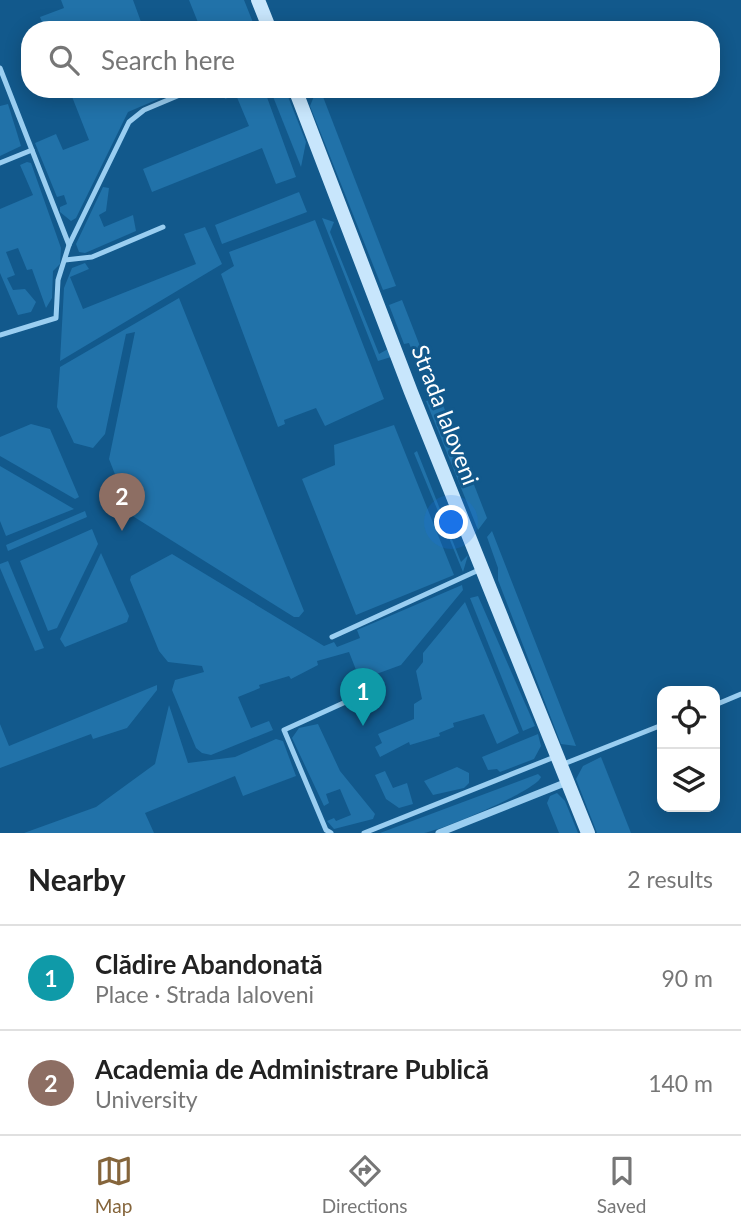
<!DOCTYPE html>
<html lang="en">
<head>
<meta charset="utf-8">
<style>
	body { margin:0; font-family:Lato,sans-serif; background:#f6f6f6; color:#222 }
	.controls { position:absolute; right:21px; bottom:21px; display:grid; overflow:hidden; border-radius:14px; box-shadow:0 4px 18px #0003 }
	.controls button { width:63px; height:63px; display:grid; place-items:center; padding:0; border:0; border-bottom:2px solid #e0e0e0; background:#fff; color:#222; font:35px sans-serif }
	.you { position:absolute; left:452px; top:523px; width:24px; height:24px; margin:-18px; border:5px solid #fff; border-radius:50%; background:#1a73e8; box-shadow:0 0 0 10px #1a73e833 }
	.badge { display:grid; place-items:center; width:46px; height:46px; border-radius:50%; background:#85653b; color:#fff; font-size:23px; font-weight:700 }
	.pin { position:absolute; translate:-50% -58px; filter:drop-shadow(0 2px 4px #0008) }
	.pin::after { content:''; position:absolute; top:37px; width:24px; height:21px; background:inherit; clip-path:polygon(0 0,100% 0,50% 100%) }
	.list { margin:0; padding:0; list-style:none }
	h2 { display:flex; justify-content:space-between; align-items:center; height:91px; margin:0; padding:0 28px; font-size:30px }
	h2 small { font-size:23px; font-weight:400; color:#767676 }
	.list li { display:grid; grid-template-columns:46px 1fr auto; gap:21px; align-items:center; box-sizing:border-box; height:105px; padding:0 28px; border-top:2px solid #e0e0e0 }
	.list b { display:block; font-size:26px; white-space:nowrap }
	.list p { margin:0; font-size:23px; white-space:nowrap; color:#767676 }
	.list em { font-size:23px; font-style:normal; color:#767676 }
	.icon { flex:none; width:38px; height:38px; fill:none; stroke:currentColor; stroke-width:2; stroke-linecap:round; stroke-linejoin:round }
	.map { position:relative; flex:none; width:741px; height:833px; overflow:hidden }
	.search { position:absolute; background:#fff; box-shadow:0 4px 18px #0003; left:21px; right:21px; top:21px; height:77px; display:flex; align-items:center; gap:18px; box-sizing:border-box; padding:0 24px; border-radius:28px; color:#767676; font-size:26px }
	.sheet { height:301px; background:#fff }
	nav { display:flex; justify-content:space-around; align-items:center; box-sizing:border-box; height:98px; border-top:2px solid #e0e0e0; background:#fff; font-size:19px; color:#767676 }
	nav a { display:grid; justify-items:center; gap:4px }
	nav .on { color:#85653b }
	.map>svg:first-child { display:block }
	.green { fill:#2172a9 }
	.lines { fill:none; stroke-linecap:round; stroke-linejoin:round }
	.lane { stroke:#9acef1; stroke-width:5 }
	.street { stroke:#9acef1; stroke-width:7 }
	.secondary { stroke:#c8e6fc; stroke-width:14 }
	.labels { text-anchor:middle; stroke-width:6; stroke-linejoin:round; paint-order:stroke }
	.street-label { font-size:23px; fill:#fff; stroke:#12598c }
</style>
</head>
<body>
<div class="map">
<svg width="741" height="833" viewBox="0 0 741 833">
	<rect width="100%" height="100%" fill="#12598c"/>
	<g class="green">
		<polygon points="61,0 133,0 144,30 45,30 40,17 64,8"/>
		<polygon points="189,0 244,0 256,30 201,30"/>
		<polygon points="69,89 166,89 168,95 128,112 76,218 71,221 60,212 60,207 67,204 64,195 57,197 35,143 56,134 63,150 89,140"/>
		<polygon points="222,89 264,89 296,177 276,184 262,148 152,192 143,169 249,126 236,95 225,99"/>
		<polygon points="270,89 285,89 306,142 301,167"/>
		<polygon points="317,89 320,89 396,286 383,290 310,106"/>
		<polygon points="8,104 21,146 0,156 0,106"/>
		<polygon points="27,162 31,163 61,248 60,264 53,271 52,298 46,308 32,269 27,270 18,248 6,252 15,275 7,278 13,290 25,289 36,302 31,312 18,315 0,273 0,209 33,195 20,165"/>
		<polygon points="103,187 109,188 106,211 99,215 104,227 133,215 136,231 85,253 79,252 76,244"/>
		<polygon points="299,192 307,212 222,244 215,225"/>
		<polygon points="322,218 334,222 330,232 379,354 388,349 391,357 378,361"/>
		<polygon points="315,220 384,399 325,426 316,408 284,420 285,424 278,427 221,274 234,266 229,252"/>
		<polygon points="205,227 222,264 60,361 64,288 72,268 85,263 89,269 70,277 83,309 196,264 184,234"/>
		<polygon points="179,298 304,611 299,617 294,617 131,515 109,459 135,332 126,334 105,434 93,448 74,443 57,407 60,367"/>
		<polygon points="402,300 487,518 478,530 426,401 432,400 409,343 404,344 389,305"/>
		<polygon points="31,424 50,429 79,497 75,499 0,456 0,437"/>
		<polygon points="394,425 454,575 356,615 302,479 335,465 334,445"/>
		<polygon points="417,451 461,562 468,555 463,572 414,453"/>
		<polygon points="0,466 74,509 6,536 0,521"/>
		<polygon points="85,511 87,517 8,551 6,545"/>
		<polygon points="92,529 98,544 57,628 48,631 20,561"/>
		<polygon points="492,531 576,746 561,744 498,580 498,568 487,537"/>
		<polygon points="101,553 129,616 127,622 65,647 60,639"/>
		<polygon points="172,554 324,646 334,642 337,647 360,638 357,630 462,585 463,590 401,665 360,680 349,652 317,661 318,665 291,679 289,676 259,685 260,688 238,697 251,728 269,721 273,730 211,755 202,753 196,748 172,690 175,680 204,672 202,666 168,662 159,651 130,580 131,576"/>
		<polygon points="8,561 44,648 35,651 0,568 0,564"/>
		<polygon points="478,596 535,726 523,731 470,598"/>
		<polygon points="465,602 519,733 497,744 484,714 453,723 454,727 439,733 440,736 410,745 409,742 380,757 375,747 382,743 378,734 414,719 414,704 422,699 416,671 423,662 423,653"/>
		<polygon points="157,685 157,690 127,728 93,739 91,734 0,768 0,724 9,746"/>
		<polygon points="169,705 188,763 235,757 276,739 283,741 296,776 243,796 235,776 145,813 154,833 24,833 96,807 155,764"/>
		<polygon points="318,724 340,771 375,814 373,819 334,829 327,821 334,818 336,821 351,815 340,789 326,794 329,803 324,806 292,738 299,728"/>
		<polygon points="538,734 541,746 534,759 500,772 497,769 488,770 482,757"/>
		<polygon points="601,757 631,833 597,833 576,779 583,766"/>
		<polygon points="457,767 469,773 469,783 464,788 433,795 424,781"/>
		<polygon points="385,771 393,788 407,783 413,804 399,808 386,799 375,775"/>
		<path d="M538,774L541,777C536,791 442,830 424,833C410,833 394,833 380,833Z"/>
		<polygon points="557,793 565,801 578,833 559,833 547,803 550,796"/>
	</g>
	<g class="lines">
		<g class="lane">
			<polyline points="0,68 69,245"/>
			<polyline points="0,163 32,150"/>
			<polyline points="65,260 92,257 163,227"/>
			<polyline points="0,335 56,318 58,280 69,245 129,122 144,110 194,89"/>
			<polyline points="332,637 481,569"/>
			<polyline points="715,705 741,694"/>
			<polyline points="561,765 662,725"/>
			<polyline points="331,833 326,830 284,730 350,700"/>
			<polyline points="364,833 557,756"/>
		</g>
		<polyline class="street" points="439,833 567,782"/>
		<g class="secondary">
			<polyline points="258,0 270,30"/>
			<polyline points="295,89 411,392 588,833"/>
		</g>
	</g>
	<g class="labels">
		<g class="street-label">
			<text transform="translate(445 415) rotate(69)" y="8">Strada Ialoveni</text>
		</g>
	</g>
</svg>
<div class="controls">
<button><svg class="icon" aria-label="locate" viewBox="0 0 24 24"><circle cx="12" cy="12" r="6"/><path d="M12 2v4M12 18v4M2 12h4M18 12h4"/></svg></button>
<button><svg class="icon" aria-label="layers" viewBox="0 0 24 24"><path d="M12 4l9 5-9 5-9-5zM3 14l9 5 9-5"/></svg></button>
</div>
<div class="you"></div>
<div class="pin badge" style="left:363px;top:726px;background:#0f9aa8">1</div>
<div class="pin badge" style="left:122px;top:531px;background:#8d6e63">2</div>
<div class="search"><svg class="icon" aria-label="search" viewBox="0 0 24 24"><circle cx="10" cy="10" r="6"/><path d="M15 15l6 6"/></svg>Search here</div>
</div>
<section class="sheet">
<h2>Nearby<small>2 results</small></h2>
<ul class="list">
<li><span class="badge" style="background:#0f9aa8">1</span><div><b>Clădire Abandonată</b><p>Place · Strada Ialoveni</p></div><em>90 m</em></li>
<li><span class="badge" style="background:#8d6e63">2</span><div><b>Academia de Administrare Publică</b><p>University</p></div><em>140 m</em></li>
</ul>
</section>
<nav>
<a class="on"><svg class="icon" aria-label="map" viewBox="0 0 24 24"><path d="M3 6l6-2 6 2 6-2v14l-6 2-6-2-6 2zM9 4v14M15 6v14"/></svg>Map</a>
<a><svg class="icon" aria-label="directions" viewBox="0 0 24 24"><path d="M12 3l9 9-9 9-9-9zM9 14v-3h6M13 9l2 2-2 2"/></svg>Directions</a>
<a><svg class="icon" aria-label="saved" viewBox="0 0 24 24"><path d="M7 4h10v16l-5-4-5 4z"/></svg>Saved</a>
</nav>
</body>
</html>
